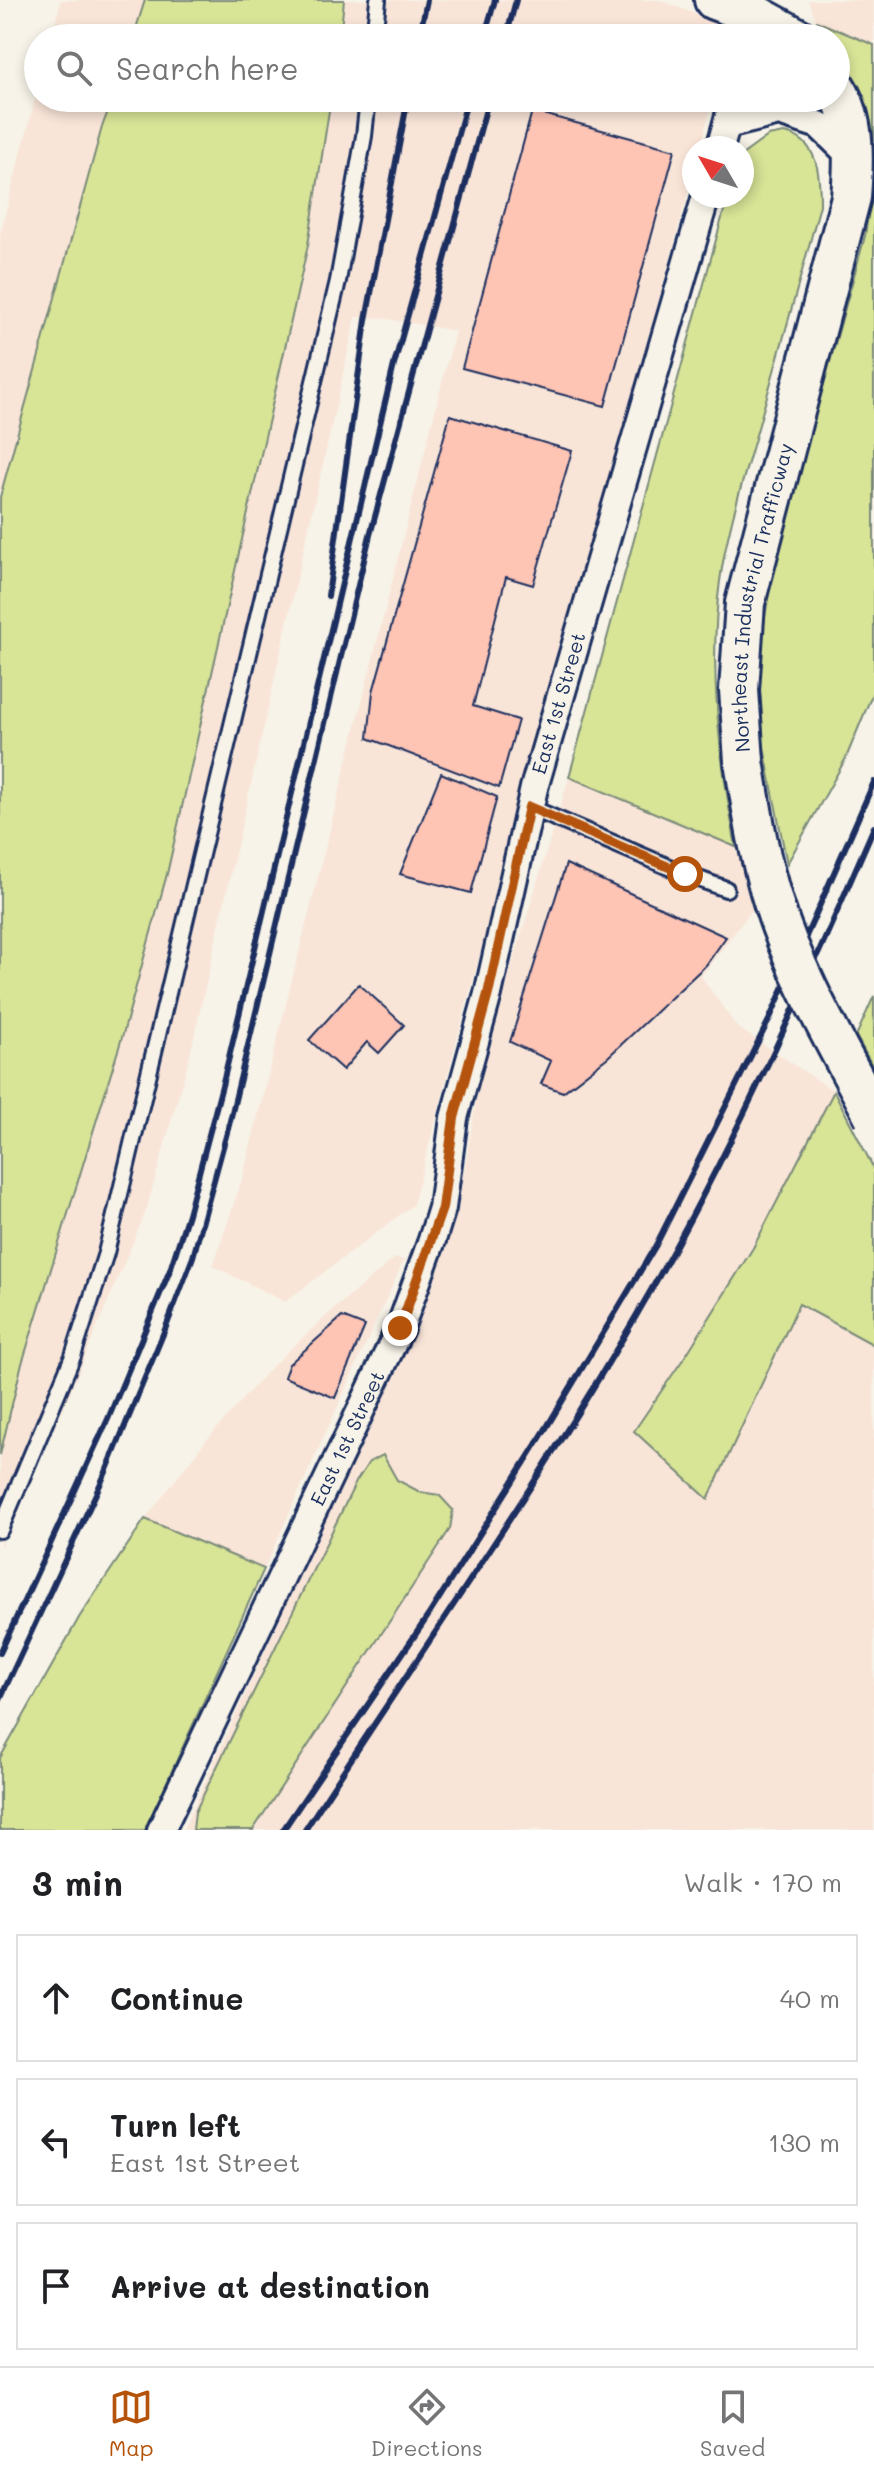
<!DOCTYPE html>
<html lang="en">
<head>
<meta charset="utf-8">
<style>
	body { margin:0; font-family:Mali,sans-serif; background:#f2f2f2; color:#202124 }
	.compass { position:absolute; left:682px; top:136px; width:72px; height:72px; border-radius:50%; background:#fff; box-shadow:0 4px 12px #0003; rotate:309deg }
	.stop { position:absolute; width:24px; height:24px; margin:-18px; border:6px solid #b45309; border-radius:50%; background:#fff }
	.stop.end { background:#b45309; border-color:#fff; box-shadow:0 2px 8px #0008 }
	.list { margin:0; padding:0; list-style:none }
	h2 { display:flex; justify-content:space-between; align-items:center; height:104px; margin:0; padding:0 32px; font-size:34px }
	h2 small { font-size:26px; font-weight:400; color:#757577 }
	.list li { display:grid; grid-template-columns:52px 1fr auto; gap:24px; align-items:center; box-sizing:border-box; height:128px; margin:0 16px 16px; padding:0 16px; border:2px solid #e0e0e0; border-radius:0px }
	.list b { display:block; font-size:30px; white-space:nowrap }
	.list p { margin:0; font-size:26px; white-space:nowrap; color:#757577 }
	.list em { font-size:26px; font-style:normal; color:#757577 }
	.icon { flex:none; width:44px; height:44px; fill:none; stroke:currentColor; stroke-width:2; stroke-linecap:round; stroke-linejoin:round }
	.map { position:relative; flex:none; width:874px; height:1830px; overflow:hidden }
	.search { position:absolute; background:#fff; box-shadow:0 4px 12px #0003; left:24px; right:24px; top:24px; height:88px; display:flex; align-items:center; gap:20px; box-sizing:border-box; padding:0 28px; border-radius:44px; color:#757577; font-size:30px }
	.sheet { height:536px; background:#fff }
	nav { display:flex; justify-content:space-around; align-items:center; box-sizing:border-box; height:112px; border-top:2px solid #e0e0e0; background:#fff; font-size:22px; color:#757577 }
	nav a { display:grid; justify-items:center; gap:4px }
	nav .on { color:#b45309 }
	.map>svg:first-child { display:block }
	.built { fill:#f9e5d8 }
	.green { fill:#d8e496; stroke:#7a8a7a; stroke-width:2 }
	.building { fill:#fec4b4; stroke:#1b2f5e; stroke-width:2 }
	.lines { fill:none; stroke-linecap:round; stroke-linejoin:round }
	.lane-casing { stroke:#1b2f5e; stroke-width:20 }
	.street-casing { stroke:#1b2f5e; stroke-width:32 }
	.secondary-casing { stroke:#1b2f5e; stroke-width:44 }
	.lane { stroke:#f7f3e8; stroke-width:14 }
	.street { stroke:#f7f3e8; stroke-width:26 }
	.secondary { stroke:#f7f3e8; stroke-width:38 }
	.rail { stroke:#1b2f5e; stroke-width:6 }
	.secondary-bridge-casing { stroke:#1b2f5e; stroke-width:44; stroke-linecap:butt }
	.secondary-bridge { stroke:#f7f3e8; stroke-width:38 }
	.route { stroke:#b45309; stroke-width:10 }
	.labels { text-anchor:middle; stroke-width:7; stroke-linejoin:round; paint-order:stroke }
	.street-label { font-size:20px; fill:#1b2f5e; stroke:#f7f3e8 }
</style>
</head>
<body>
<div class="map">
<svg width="874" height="1830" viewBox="0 0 874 1830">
	<rect width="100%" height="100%" fill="#f7f3e8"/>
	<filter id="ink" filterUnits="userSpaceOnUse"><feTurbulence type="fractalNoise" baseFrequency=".0125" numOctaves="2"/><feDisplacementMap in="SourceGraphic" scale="16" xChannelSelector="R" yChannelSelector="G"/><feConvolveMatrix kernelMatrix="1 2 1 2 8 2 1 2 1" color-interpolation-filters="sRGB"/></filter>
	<g filter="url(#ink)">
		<g class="built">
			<polygon points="61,0 145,0 133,38 51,38"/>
			<polygon points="344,0 660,0 715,22 723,28 728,38 340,38"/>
			<polygon points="808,0 874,0 874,45 816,21"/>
			<polygon points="38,88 38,98 115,98 60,281 0,497 0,234"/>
			<polygon points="331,98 714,98 700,148 694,148 694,172 520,804 413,1205 285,1302 213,1266 242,1179 455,331 382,318 356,317 190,1055 146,1211 65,1404 0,1547 0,1455 21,1367 123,1034 167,874 308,245"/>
			<polygon points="569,777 736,847 755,906 701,976 737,1027 834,1091 753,1248 688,1352 634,1431 708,1499 799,1303 874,1345 874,1830 183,1830 427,1297 443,1256 465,1168 482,1064"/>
			<polygon points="395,1258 404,1260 264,1569 145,1519 204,1443 270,1368 327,1315"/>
		</g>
		<g class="green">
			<polygon points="145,0 344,0 340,38 133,38"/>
			<path d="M816,21L874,45V690L846,758L787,864L759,722L758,662L773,567L865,236C872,194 874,149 863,107C857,89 836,54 836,38H830Z"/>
			<polygon points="113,98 331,98 308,245 167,874 123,1034 21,1367 0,1455 0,497 102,127"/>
			<path d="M784,133C819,139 820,176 820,205C800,280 779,354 758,428C744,478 727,529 720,581C708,669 720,761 736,847L569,777L728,196H742V155L768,136Z"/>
			<polygon points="874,996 874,1069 856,1036"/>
			<polygon points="834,1091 874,1169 874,1345 799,1304 708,1499 634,1431 688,1352 753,1248"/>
			<polygon points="383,1455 397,1480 420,1492 439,1495 453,1510 450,1529 253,1830 193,1830 195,1812 356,1482 369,1462"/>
			<polygon points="145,1519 264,1569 145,1830 0,1830 0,1758 80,1616"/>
		</g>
		<g class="building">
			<polygon points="532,111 675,150 605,406 462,368"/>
			<polygon points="450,415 572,451 533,585 506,577 473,706 518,720 499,788 368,738 373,692"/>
			<polygon points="441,773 497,797 471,893 400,874"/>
			<polygon points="566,864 726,937 706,965 608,1057 563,1092 541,1084 551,1061 510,1042"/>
			<polygon points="359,984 404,1025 379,1053 367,1042 343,1070 309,1040"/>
			<polygon points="342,1317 365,1326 335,1398 284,1377 289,1364"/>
		</g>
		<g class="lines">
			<defs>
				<g id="lane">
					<polyline points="374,38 378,0"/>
					<polyline points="529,807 685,874 726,889"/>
					<polyline points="0,1530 73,1356 106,1253 338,281 364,136 368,98"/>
				</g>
				<g id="street">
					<polyline points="727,125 779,112 819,125 854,159"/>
					<polyline points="720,148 734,98"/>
					<path id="s1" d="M161,1830L400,1328L432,1240L442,1208L454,1118L488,994L534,788L706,196"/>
				</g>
				<g id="secondary">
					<polyline points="714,0 758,16 798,38"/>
					<path id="s2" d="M744,761L739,690L745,603L851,197C854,161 856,119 836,88"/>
				</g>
			</defs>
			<use href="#lane" class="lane-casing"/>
			<use href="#street" class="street-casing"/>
			<use href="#secondary" class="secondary-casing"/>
			<use href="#lane" class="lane"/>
			<use href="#street" class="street"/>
			<use href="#secondary" class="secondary"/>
			<g class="rail">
				<polyline points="419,38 427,0"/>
				<polyline points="484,38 495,0"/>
				<polyline points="506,38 516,0"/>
				<polyline points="328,596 366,320 408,98"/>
				<polyline points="0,1653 108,1419 170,1270 188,1214 225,1074 394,365 468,98"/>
				<polyline points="0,1699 106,1472 168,1322 193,1257 229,1125 370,535 489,98"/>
				<polyline points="283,1830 428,1616 542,1435 656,1245 770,1018 874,782"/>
				<path d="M305,1830C425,1644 554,1463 663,1269C743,1126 809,977 874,827"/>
			</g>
			<defs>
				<path id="secondary-bridge" d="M744,761C752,810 759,858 774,905C797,979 839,1048 874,1116"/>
			</defs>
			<use href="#secondary-bridge" class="secondary-bridge-casing"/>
			<use href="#secondary-bridge" class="secondary-bridge"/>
		</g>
	</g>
	<g class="lines" filter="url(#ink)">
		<polyline class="route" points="400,1328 442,1208 454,1118 488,994 529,807 685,874"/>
	</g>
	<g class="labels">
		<g class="street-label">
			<text dy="7" stroke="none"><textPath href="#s2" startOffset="166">Northeast Industrial Trafficway</textPath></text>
			<text dy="7" stroke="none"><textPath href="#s1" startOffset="1202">East 1st Street</textPath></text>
			<text dy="7" stroke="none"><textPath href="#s1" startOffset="434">East 1st Street</textPath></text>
		</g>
	</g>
</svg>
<svg class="compass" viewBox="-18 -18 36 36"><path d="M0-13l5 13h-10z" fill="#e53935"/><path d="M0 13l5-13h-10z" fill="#757577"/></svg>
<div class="stop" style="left:685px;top:874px"></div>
<div class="stop end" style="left:400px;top:1328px"></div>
<div class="search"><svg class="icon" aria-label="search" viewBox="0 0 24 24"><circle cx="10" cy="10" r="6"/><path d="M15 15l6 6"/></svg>Search here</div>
</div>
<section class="sheet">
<h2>3 min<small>Walk · 170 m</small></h2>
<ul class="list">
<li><svg class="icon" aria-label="ahead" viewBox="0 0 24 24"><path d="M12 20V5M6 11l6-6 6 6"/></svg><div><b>Continue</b></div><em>40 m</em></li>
<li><svg class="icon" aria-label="left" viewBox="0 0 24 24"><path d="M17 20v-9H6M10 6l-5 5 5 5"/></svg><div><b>Turn left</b><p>East 1st Street</p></div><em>130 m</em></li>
<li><svg class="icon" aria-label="arrive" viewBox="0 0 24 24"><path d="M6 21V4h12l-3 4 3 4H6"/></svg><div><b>Arrive at destination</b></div></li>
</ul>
</section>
<nav>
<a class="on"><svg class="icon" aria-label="map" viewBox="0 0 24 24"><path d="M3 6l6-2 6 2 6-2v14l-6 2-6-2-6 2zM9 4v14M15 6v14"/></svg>Map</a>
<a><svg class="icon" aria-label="directions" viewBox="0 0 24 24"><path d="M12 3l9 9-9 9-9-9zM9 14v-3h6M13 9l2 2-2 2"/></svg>Directions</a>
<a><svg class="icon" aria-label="saved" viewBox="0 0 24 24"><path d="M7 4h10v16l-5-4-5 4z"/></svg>Saved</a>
</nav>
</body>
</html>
